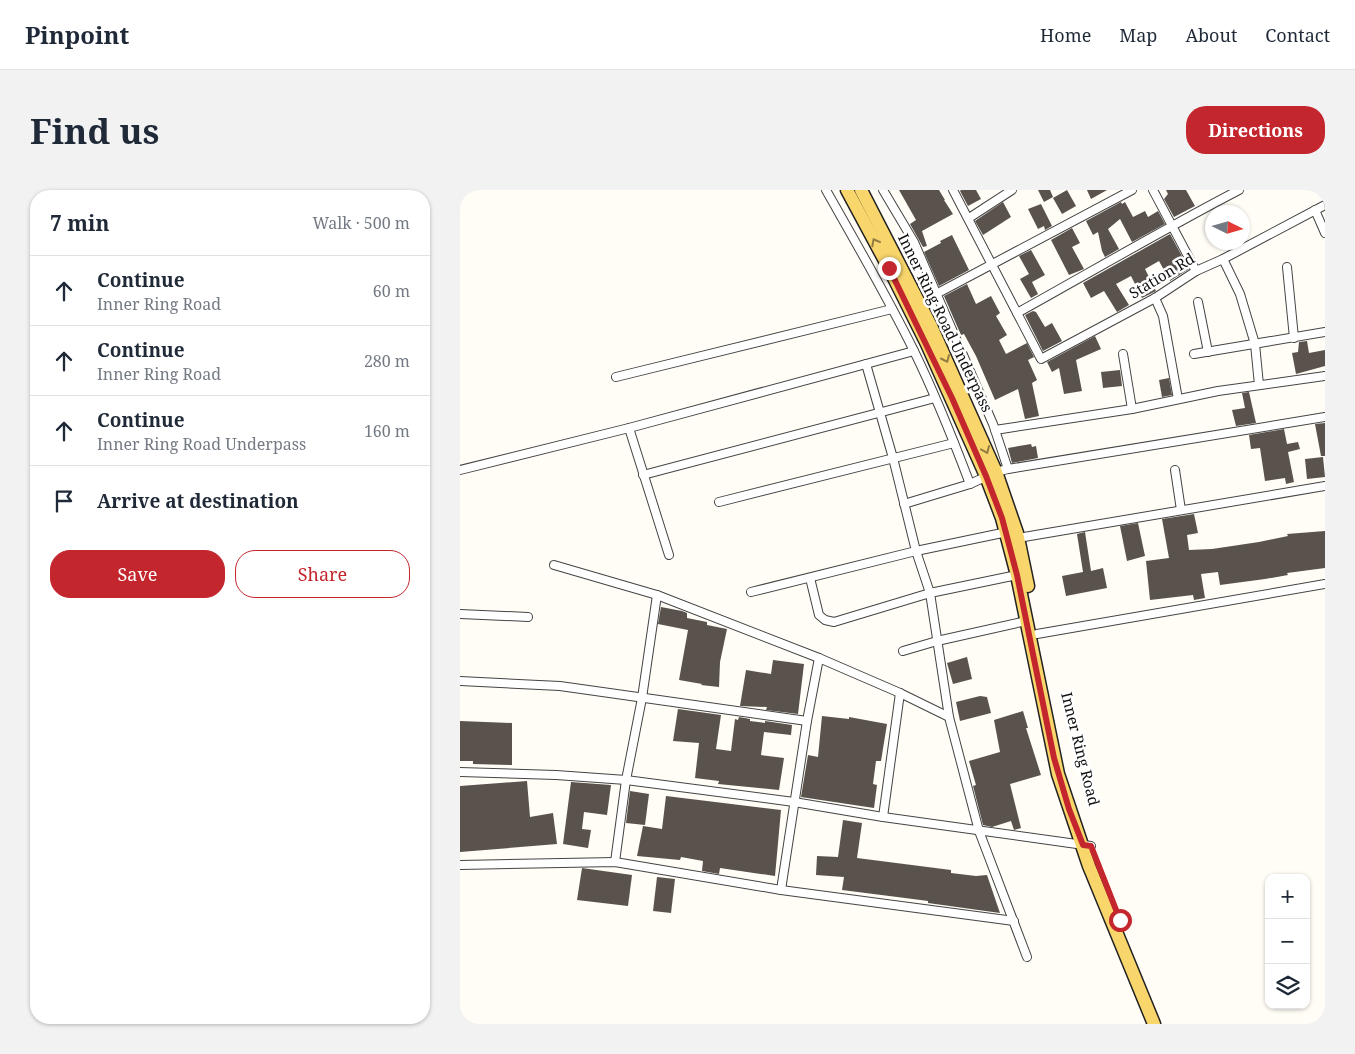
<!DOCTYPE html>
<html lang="en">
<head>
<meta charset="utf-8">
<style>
	body { margin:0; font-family:"Noto Serif",serif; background:#f2f2f3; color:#1f2937 }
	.controls { position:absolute; right:15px; bottom:15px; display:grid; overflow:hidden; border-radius:10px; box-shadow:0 1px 4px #0004 }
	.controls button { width:45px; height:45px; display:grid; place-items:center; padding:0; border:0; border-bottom:1px solid #e0e1e3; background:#fff; color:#1f2937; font:25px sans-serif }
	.compass { position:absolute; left:745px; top:15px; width:45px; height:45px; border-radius:50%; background:#fff; box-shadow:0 1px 4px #0004; rotate:95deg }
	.stop { position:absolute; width:15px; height:15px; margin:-11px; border:4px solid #c4262e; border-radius:50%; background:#fff }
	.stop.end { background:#c4262e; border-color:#fff; box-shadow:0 1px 5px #0008 }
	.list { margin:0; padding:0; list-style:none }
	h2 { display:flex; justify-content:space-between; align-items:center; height:65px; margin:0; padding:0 20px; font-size:21px }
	h2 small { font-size:16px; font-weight:400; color:#747a83 }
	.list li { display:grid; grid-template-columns:32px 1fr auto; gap:15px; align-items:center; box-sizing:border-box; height:70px; padding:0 20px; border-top:1px solid #e0e1e3 }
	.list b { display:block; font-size:19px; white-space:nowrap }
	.list p { margin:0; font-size:16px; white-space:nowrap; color:#747a83 }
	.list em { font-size:16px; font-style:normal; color:#747a83 }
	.actions { display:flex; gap:10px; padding:15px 20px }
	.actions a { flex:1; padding:11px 0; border:1px solid #c4262e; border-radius:20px; text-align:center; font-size:18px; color:#c4262e }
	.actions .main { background:#c4262e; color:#fff }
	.icon { flex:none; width:28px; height:28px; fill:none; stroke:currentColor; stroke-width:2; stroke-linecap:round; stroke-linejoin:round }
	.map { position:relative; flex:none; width:865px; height:834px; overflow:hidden; border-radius:20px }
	header { display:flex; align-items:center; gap:30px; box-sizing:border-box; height:70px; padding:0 25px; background:#fff; border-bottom:1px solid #e0e1e3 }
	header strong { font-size:24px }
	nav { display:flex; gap:28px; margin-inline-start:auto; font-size:18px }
	.intro { display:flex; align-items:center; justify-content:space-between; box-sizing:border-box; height:120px; padding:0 30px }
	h1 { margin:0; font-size:35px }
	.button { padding:12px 22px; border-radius:20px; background:#c4262e; color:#fff; font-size:18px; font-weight:700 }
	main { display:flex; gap:30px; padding:0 30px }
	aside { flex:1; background:#fff; border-radius:20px; box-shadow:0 1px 4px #0004 }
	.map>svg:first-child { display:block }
	.building { fill:#5a524d }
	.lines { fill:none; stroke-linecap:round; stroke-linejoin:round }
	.street-casing { stroke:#444; stroke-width:10 }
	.primary-casing { stroke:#222; stroke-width:15 }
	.street { stroke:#fff; stroke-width:8 }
	.primary { stroke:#f9d66b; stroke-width:12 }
	.oneway { stroke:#917d42 }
	.route { stroke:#c4262e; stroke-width:6 }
	.labels { text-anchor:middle; stroke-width:5; stroke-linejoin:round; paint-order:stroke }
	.street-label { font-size:15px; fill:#111; stroke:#fff }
</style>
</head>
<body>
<header>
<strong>Pinpoint</strong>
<nav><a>Home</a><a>Map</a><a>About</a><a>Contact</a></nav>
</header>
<div class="intro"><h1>Find us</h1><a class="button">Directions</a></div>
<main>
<aside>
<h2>7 min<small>Walk · 500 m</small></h2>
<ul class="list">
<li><svg class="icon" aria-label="ahead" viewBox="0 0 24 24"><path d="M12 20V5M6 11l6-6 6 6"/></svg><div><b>Continue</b><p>Inner Ring Road</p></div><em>60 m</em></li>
<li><svg class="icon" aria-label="ahead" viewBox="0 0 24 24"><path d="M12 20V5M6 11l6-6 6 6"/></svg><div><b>Continue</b><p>Inner Ring Road</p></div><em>280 m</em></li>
<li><svg class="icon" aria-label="ahead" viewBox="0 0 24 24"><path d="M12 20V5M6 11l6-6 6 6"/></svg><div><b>Continue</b><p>Inner Ring Road Underpass</p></div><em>160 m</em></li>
<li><svg class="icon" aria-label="arrive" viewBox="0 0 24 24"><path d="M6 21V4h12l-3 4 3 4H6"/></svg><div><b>Arrive at destination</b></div></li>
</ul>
<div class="actions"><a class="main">Save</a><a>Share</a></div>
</aside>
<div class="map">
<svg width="865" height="834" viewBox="0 0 865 834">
	<rect width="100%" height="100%" fill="#fffdf5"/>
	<g class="building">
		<polygon points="439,0 479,0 485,10 484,10 493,24 462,41 467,56 463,57 450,34 456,30"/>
		<polygon points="501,0 516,0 521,9 508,16 500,1"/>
		<polygon points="578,0 590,0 593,7 584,12"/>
		<polygon points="607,0 616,16 602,24 593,8"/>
		<polygon points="627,0 647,0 631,9"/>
		<polygon points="706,0 726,0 735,16 714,27 704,9 708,4"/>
		<polygon points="543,12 551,27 523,45 515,31"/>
		<polygon points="661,12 662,14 665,12 673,27 685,21 688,27 698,21 705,34 672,52 660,29 648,39 659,59 645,67 642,61 638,42 633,45 626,31"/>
		<polygon points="581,14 592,36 585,40 584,36 578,39 568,19"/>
		<polygon points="612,38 620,53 612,57 624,79 609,85 591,50"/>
		<polygon points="710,44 729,79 710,91 699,71 685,79 696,101 682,108 671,86 656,94 669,115 657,122 644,101 631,108 623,93"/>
		<polygon points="492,45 509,80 479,96 464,62 481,53 480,51"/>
		<polygon points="571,60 585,85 572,92 578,104 571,108 560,89 569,84 559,66"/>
		<polygon points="507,94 516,114 531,106 540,123 536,126 547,145 539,150 546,164 567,153 574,167 568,170 577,190 572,193 579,226 565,229 558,199 535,210 516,166 504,144 501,145 484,106"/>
		<polygon points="573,121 576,122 585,137 592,133 602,151 583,161 565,125"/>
		<polygon points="635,146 641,159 616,170 622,201 604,204 599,178 592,182 587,172"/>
		<polygon points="847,151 849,163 865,160 865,176 836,184 832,163 838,162 839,152"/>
		<polygon points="660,180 662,196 643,198 641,182"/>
		<polygon points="709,188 712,205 702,207 699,190"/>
		<polygon points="789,202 796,233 776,236 772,220 785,218 782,203"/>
		<polygon points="865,233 865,266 861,266 855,234"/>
		<polygon points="824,239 827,254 838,252 840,259 828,262 834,292 826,294 825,288 805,291 800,258 791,259 789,245"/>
		<polygon points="571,254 572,257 576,256 578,268 552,273 548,258"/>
		<polygon points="863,267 865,287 847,289 845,269"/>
		<polygon points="734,324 738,343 727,345 729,360 752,359 799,352 828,346 827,344 865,341 865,378 827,383 828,385 805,389 760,395 758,382 741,384 745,408 734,410 733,405 690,410 686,371 709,368 702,329"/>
		<polygon points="678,333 685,366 667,371 660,336"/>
		<polygon points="625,342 631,381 643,378 647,398 606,406 602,386 623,382 617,344"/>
		<polygon points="201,417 222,421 227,423 227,428 247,432 247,435 267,439 260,472 259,497 241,495 242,494 219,490 228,440 198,434"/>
		<polygon points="507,467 512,489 493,494 487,473"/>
		<polygon points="313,470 344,474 338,524 306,520 307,517 280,516 286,480 311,484"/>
		<polygon points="520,506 527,507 531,523 500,531 496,512"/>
		<polygon points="218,519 261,525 256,559 271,561 275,529 278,530 279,527 290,529 290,531 305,533 305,531 332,535 331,545 304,542 301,565 324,568 319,600 258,594 259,591 235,588 239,553 213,551"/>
		<polygon points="563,521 568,538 566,538 581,585 550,594 561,638 554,640 551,631 532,637 523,635 513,596 516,595 509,571 540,562 534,530"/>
		<polygon points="362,526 389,529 389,527 427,534 421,571 416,571 413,594 417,595 414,618 341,607 348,565 358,567"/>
		<polygon points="0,531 52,533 52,575 13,574 13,571 0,571"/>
		<polygon points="67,591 70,627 93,623 97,654 0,662 0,596"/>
		<polygon points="111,592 151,595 147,625 124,622 122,639 131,640 128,658 103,654"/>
		<polygon points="170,601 189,604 185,635 166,633"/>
		<polygon points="206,606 321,620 315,686 260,678 259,684 242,681 243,671 221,667 220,670 177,666 183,636 202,639"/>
		<polygon points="383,630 402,633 397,668 491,680 491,683 516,686 527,685 540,723 468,713 468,711 445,708 382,700 384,687 356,685 357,666 378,667"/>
		<polygon points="122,678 172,685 168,716 117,710"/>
		<polygon points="197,687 215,689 211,723 193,721"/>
	</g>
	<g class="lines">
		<defs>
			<g id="street">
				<path d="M366,0C396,53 427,106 454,161C475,204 493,249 510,294"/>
				<polyline points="423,0 454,52 533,234 548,279"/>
				<polyline points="493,0 581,169 695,108 736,81 763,69 865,15"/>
				<polyline points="693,0 736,81"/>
				<polyline points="855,20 865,43"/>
				<polyline points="509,28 552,0"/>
				<polyline points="763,69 780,104 795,154 799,195"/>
				<polyline points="827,77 834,148"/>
				<polyline points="476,104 672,0"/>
				<polyline points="695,108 703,126 718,209"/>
				<polyline points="738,112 748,162"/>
				<path d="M557,123C631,82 704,39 779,0"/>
				<polyline points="663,164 672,219"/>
				<polyline points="734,164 865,142"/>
				<polyline points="406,174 433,268 456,361 470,403 489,527 519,641 567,767"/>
				<polyline points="156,187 432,119"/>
				<polyline points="169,238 209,365"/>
				<polyline points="535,240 672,219 758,201 865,186"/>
				<polyline points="0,280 169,238 454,161"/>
				<polyline points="715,280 721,320"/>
				<polyline points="183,285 475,208"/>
				<polyline points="259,312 494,253"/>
				<polyline points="444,314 510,294 536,282 548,279 865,227"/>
				<polyline points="558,348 865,296"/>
				<polyline points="94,375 197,405 359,468 440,503 489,527"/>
				<polyline points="350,388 359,425 365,430 374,432 470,403 557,385"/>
				<polyline points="291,402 456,361 547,342"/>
				<polyline points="0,424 68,427"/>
				<polyline points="577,444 865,394"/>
				<polyline points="443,461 477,451 566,431"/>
				<polyline points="0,491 100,496 347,531"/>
				<polyline points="0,582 96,585 166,590 334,612 423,627 631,656"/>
				<polyline points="423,627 440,503"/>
				<polyline points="155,672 166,590 182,508 197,405"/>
				<polyline points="0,675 155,672 321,700 554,731"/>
				<polyline points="321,700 347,531 359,468"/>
			</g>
			<g id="primary">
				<polyline points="387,0 429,78 467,154 526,286 542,328 557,385 598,584 629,676 694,834"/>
				<polyline points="401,0 471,136 536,282 557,343 568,396"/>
			</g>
		</defs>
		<use href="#street" class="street-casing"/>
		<use href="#primary" class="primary-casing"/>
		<use href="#street" class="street"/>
		<use href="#primary" class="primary"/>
	</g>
	<defs><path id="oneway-chevron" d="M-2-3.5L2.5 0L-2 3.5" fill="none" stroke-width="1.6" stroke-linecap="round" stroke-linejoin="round" transform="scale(1.25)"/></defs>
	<g class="oneway">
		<use href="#oneway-chevron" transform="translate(415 52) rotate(-118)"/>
		<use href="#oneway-chevron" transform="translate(486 169) rotate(66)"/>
		<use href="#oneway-chevron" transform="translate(526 260) rotate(67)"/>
	</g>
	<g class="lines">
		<polyline class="route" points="429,78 492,208 526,286 542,328 557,385 594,568 609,619 623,655 631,656 660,730"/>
	</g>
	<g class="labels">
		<g class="street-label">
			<text transform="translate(702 86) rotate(-31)" y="5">Station Rd</text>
			<text transform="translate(485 133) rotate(64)" y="5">Inner Ring Road Underpass</text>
			<text transform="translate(620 559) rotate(76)" y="5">Inner Ring Road</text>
		</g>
	</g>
</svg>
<div class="controls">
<button>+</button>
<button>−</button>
<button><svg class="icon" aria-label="layers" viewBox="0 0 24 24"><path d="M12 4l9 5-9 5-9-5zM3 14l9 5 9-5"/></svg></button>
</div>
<svg class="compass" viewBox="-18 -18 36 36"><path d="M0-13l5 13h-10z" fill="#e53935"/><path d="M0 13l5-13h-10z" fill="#747a83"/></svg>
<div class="stop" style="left:660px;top:730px"></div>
<div class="stop end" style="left:429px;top:78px"></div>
</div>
</main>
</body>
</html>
